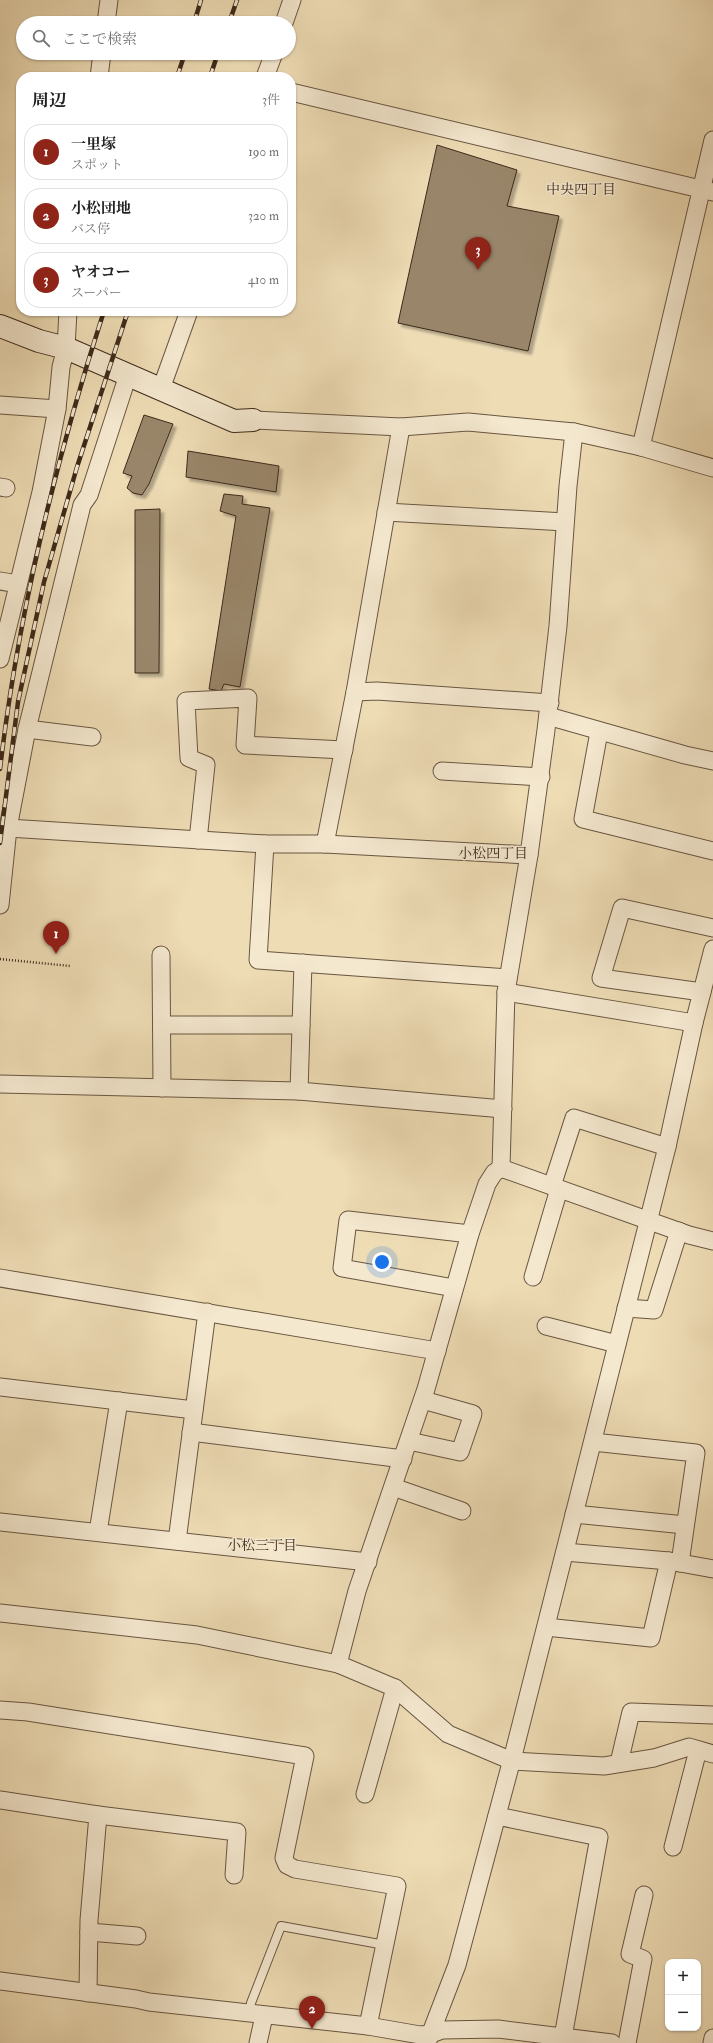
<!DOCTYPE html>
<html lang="ja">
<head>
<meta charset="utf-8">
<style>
	body { margin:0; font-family:"IM FELL Double Pica","Noto Serif JP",serif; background:#f6f6f6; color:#222 }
	.controls { position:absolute; right:12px; bottom:12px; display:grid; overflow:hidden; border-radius:8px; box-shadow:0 1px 3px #0004 }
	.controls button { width:36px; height:36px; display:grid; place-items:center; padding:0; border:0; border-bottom:1px solid #e0e0e0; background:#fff; color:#222; font:20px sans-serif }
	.you { position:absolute; left:382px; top:1262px; width:14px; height:14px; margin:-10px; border:3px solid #fff; border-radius:50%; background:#1a73e8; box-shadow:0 0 0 6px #1a73e833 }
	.badge { display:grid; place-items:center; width:26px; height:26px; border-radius:50%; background:#8f2418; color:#fff; font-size:13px; font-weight:700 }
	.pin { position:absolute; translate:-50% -33px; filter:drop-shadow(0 1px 2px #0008) }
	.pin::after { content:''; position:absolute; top:21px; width:14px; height:12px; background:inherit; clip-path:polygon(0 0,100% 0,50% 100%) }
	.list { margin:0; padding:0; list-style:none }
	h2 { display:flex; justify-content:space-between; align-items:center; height:52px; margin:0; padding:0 16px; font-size:17px }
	h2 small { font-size:13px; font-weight:400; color:#767676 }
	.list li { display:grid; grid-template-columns:26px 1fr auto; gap:12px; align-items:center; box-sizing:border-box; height:56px; margin:0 8px 8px; padding:0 8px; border:1px solid #e0e0e0; border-radius:16px }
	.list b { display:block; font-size:15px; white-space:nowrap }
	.list p { margin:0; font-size:13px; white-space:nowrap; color:#767676 }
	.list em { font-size:13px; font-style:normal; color:#767676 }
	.icon { flex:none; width:22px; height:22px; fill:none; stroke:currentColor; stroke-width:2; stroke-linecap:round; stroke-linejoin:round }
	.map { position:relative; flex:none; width:713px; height:2043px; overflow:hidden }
	.search { position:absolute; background:#fff; box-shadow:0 1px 3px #0004; left:16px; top:16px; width:280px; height:44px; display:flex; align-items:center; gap:10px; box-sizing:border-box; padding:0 14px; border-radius:22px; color:#767676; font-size:15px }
	.panel { position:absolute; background:#fff; box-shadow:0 1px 3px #0004; left:16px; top:72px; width:280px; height:244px; border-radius:16px }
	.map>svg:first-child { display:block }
	.building { fill:#99866b; stroke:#3d291a; filter:url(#shadow) }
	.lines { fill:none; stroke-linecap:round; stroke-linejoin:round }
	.lane-casing { stroke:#695641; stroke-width:10 }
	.street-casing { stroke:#695641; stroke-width:19 }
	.secondary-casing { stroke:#3d291a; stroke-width:24 }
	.path { stroke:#3d291a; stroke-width:2.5; stroke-dasharray:1 2; stroke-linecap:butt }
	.lane { stroke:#f4e8cf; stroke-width:8 }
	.street { stroke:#f4e8cf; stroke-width:17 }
	.secondary { stroke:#f4e8cf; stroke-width:22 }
	.rail-casing { stroke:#3d291a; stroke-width:4.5 }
	.rail { stroke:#f4e8cf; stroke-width:3; stroke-dasharray:9; stroke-linecap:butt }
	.labels { text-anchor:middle; stroke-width:3; stroke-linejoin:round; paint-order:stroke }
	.neighbourhood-label { font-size:14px; fill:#3d291a; stroke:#f4e8cf }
</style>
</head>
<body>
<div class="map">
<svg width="713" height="2043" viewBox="0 0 713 2043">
	<defs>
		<filter id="shadow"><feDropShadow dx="3.5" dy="3.5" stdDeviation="1" flood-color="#0004"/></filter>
	</defs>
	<rect width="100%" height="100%" fill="#eedcb5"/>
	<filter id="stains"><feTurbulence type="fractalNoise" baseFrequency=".005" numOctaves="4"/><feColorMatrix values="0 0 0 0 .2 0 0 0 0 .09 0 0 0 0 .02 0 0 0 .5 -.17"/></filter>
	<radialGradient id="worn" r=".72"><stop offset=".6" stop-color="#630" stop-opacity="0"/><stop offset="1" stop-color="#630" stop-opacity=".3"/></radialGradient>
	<g class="building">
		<polygon points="437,145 517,170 507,206 559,216 528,351 398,323"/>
		<polygon points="144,415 173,424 149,484 142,495 133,493 127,488 132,476 123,473"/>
		<polygon points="188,451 279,466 276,492 186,477"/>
		<polygon points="224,494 243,496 242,504 270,508 240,687 224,684 221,691 209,689 236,516 220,511"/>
		<polygon points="160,509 159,673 135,673 135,510"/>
	</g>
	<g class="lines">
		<defs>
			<polyline id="lane" points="249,2014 251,2003 281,1926 385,1945"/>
			<g id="street">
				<polyline points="106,23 109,0"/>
				<polyline points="284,23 292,0"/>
				<polyline points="99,77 102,53"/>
				<polyline points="265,77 274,53"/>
				<polyline points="291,92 713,192"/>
				<polyline points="161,389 189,311"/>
				<polyline points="0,405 57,409"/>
				<polyline points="253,420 401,427 468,422 574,432 641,447 713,468"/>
				<polyline points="641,447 713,140"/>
				<polyline points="0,487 6,488"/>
				<polyline points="386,512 565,522"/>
				<polyline points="0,581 18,584"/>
				<polyline points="0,659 41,492 57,409 61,367 66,348 68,311"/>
				<polyline points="355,692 377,691 550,703"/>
				<polyline points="548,716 685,755 713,761"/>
				<polyline points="27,729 92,737"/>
				<polyline points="599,732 583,819 713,851"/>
				<polyline points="442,771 541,777"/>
				<polyline points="8,828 265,844 325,844 529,855"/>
				<polyline points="198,840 206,765 189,758 186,701 248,698 245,745 344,750"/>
				<polyline points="265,844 258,960 508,978"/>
				<polyline points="325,844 355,692 401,427"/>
				<polyline points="0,905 8,828 27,729 82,505 89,495 128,375"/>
				<polyline points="161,955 162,1088"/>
				<polyline points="506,992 694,1023"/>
				<polyline points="702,992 601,978 622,908 713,928"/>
				<polyline points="162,1025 301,1025"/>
				<polyline points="0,1084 299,1091 503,1109"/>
				<polyline points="299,1091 303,963"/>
				<polyline points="501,1168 506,992 529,855 546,730 558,626 568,486 574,432"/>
				<polyline points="501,1168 689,1235 713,1241"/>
				<polyline points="552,1186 574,1118 667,1147"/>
				<polyline points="533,1277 559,1189"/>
				<polyline points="0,1278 437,1351"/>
				<polyline points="454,1288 342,1268 348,1220 470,1234"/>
				<polyline points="626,1308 654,1310 679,1231"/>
				<polyline points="546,1326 617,1344"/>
				<polyline points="0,1387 194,1410"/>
				<polyline points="191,1432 403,1459"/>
				<polyline points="409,1441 460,1452 473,1414 423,1400"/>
				<polyline points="593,1442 696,1453 680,1563"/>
				<polyline points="393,1487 462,1511"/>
				<polyline points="574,1514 685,1525"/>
				<polyline points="0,1522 368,1562"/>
				<polyline points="98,1532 119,1401"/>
				<polyline points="177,1541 207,1312"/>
				<polyline points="565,1552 669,1561 713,1569"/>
				<polyline points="0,1613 197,1635 338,1664 395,1688 448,1734 512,1761 604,1766 654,1758 689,1747 713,1754"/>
				<polyline points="546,1627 651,1638 669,1561"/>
				<polyline points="338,1664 357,1591 426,1389 470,1234 487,1184 494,1173 501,1168"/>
				<polyline points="0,1710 28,1712 305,1756 284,1858 287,1865 295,1869 397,1886 368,2026"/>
				<polyline points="619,1763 631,1712 713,1715"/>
				<polyline points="365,1794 395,1688"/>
				<polyline points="0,1800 98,1815 89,1920 88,1993"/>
				<polyline points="98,1815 237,1832 234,1875"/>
				<polyline points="497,1816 599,1837 563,2037"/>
				<polyline points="673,1847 698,1750"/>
				<polyline points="89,1932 137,1936"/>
				<polyline points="0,1981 136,1999 149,2002 368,2026 420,2035 431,2034 442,2030 498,2029 612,2043"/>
				<polyline points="258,2043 264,2016"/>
				<polyline points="427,2043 457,1965 515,1748 667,1147 694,1023 713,949"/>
				<polyline points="627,2043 643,1959 630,1954 644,1895"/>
				<polyline points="712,2043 713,2038"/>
			</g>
			<polyline id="secondary" points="0,326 39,341 66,348 234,421 253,420"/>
		</defs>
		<use href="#lane" class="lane-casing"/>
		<use href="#street" class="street-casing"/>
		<use href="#secondary" class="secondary-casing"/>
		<polyline class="path" points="0,959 70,966"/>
		<use href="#lane" class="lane"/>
		<use href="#street" class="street"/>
		<use href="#secondary" class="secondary"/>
		<defs>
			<g id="rail">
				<polyline points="194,23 201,0"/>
				<polyline points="229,23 237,0"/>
				<polyline points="177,77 185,53"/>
				<polyline points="210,77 218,53"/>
				<path d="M0,769C18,614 56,459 104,311"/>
				<polyline points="0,843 18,702 44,582 77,467 128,311"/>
			</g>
		</defs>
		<use href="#rail" class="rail-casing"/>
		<use href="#rail" class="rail"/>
	</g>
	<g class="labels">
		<g class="neighbourhood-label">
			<text x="581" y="194">中央四丁目</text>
			<text x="493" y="858">小松四丁目</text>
			<text x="262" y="1550">小松三丁目</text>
		</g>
	</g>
	<rect width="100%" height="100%" filter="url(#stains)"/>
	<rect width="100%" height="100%" fill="url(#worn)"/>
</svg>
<div class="controls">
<button>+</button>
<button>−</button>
</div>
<div class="you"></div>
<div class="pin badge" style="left:56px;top:954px">1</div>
<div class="pin badge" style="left:312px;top:2029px">2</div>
<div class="pin badge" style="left:478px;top:270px">3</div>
<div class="search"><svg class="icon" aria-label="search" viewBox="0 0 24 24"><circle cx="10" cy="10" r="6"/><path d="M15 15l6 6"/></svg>ここで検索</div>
<section class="panel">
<h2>周辺<small>3件</small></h2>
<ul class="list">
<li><span class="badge">1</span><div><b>一里塚</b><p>スポット</p></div><em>190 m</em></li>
<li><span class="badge">2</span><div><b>小松団地</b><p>バス停</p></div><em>320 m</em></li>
<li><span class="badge">3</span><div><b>ヤオコー</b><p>スーパー</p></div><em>410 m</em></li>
</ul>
</section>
</div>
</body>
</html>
